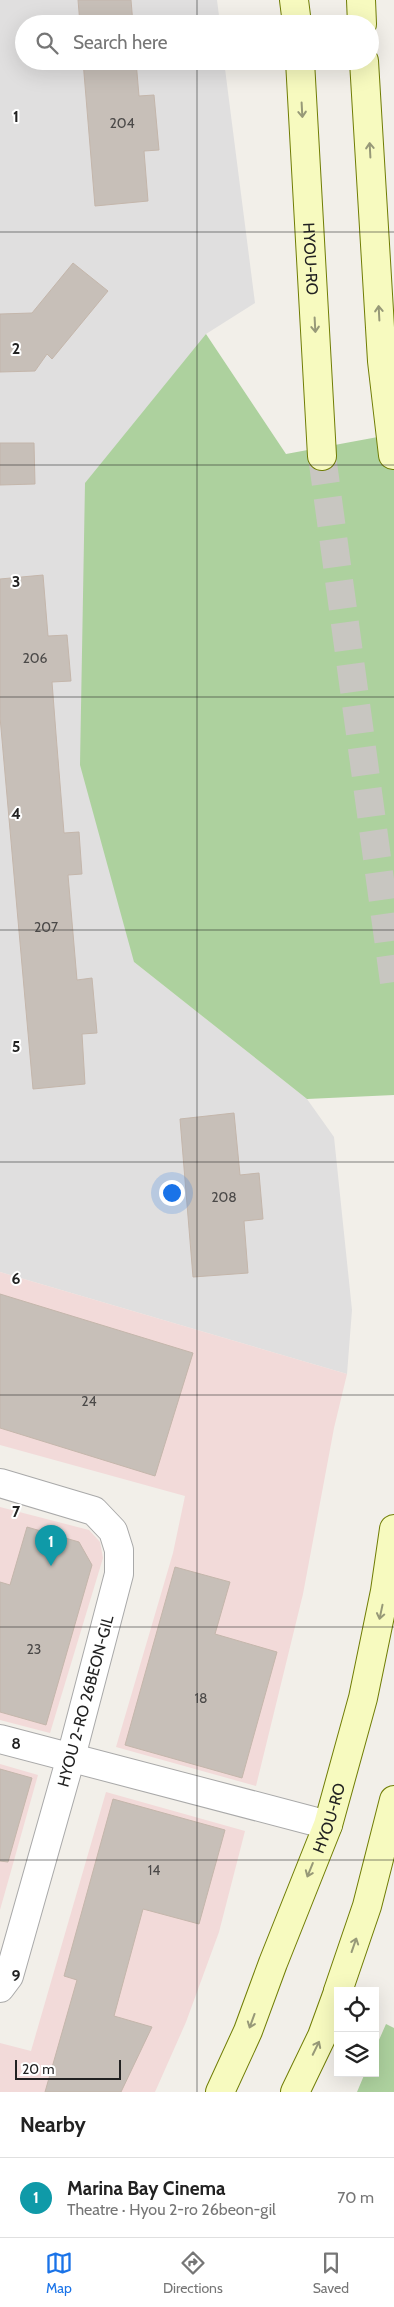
<!DOCTYPE html>
<html lang="en">
<head>
<meta charset="utf-8">
<style>
	body { margin:0; font-family:Cabin,sans-serif; background:#f6f6f6; color:#222 }
	.controls { position:absolute; right:15px; bottom:15px; display:grid; overflow:hidden; border-radius:0px; box-shadow:0 5px 20px #0002 }
	.controls button { width:45px; height:45px; display:grid; place-items:center; padding:0; border:0; border-bottom:1px solid #e0e0e0; background:#fff; color:#222; font:25px sans-serif }
	.scale { position:absolute; left:15px; bottom:12px; width:106px; box-sizing:border-box; padding-left:5px; border:2px solid #222; border-top:0; font-size:14px; line-height:18px; white-space:nowrap; color:#222; -webkit-text-stroke:4px #fff; paint-order:stroke }
	.you { position:absolute; left:171px; top:1192px; width:18px; height:18px; margin:-12px; border:4px solid #fff; border-radius:50%; background:#1a73e8; box-shadow:0 0 0 8px #1a73e833 }
	.badge { display:grid; place-items:center; width:32px; height:32px; border-radius:50%; background:#1a73e8; color:#fff; font-size:16px; font-weight:700 }
	.pin { position:absolute; translate:-50% -41px; filter:drop-shadow(0 1px 2px #0008) }
	.pin::after { content:''; position:absolute; top:26px; width:18px; height:15px; background:inherit; clip-path:polygon(0 0,100% 0,50% 100%) }
	.list { margin:0; padding:0; list-style:none }
	h2 { display:flex; justify-content:space-between; align-items:center; height:65px; margin:0; padding:0 20px; font-size:21px }
	h2 small { font-size:16px; font-weight:400; color:#767676 }
	.list li { display:grid; grid-template-columns:32px 1fr auto; gap:15px; align-items:center; box-sizing:border-box; height:80px; padding:0 20px; border-top:1px solid #e0e0e0 }
	.list b { display:block; font-size:19px; white-space:nowrap }
	.list p { margin:0; font-size:16px; white-space:nowrap; color:#767676 }
	.list em { font-size:16px; font-style:normal; color:#767676 }
	.icon { flex:none; width:28px; height:28px; fill:none; stroke:currentColor; stroke-width:2; stroke-linecap:round; stroke-linejoin:round }
	.map { position:relative; flex:none; width:394px; height:2092px; overflow:hidden }
	.search { position:absolute; background:#fff; box-shadow:0 5px 20px #0002; left:15px; right:15px; top:15px; height:55px; display:flex; align-items:center; gap:12px; box-sizing:border-box; padding:0 18px; border-radius:28px; color:#767676; font-size:19px }
	.sheet { height:145px; background:#fff }
	nav { display:flex; justify-content:space-around; align-items:center; box-sizing:border-box; height:70px; border-top:1px solid #e0e0e0; background:#fff; font-size:14px; color:#767676 }
	nav a { display:grid; justify-items:center; gap:2px }
	nav .on { color:#1a73e8 }
	.map>svg:first-child { display:block }
	.residential { fill:#e0dfdf }
	.commercial { fill:#f2dad9 }
	.forest { fill:#add19e }
	.building { fill:#c7bfb8; stroke:#c4b6ab }
	.lines { fill:none; stroke-linecap:round; stroke-linejoin:round }
	.secondary-tunnel { stroke:#c8c6c1; stroke-width:28; stroke-dasharray:28 14; stroke-linecap:butt }
	.street-casing { stroke:#a9a9a9; stroke-width:30 }
	.secondary-casing { stroke:#707d05; stroke-width:30 }
	.street { stroke:#fff; stroke-width:28 }
	.secondary { stroke:#f7fabf; stroke-width:28 }
	.oneway { stroke:#979978 }
	.grid { fill:none; stroke:#222; stroke-width:1; stroke-opacity:0.55 }
	.labels { text-anchor:middle; stroke-width:4; stroke-linejoin:round; paint-order:stroke }
	.number-label { font-size:14px; fill:#4b4948 }
	.street-label { font-size:16px; fill:#222; stroke:#fff }
	.grid-label { font-size:16px; text-anchor:middle; font-weight:bold; fill:#222; stroke:#fff; stroke-width:4; stroke-linejoin:round; paint-order:stroke }
</style>
</head>
<body>
<div class="map">
<svg width="394" height="2092" viewBox="0 0 394 2092">
	<rect width="100%" height="100%" fill="#f2efe9"/>
	<polygon class="residential" points="0,0 217,0 220,24 24,24 24,61 224,61 255,303 206,334 134,962 307,1099 334,1137 352,1310 347,1374 0,1272"/>
	<g class="commercial">
		<polygon points="0,1272 347,1374 334,1428 303,1594 256,1786 116,1747 173,1553 185,1496 0,1445"/>
		<polygon points="0,1507 89,1530 100,1542 103,1558 50,1733 0,1720"/>
		<polygon points="0,1764 38,1775 0,1910"/>
		<polygon points="106,1792 245,1831 219,1932 186,2022 155,2092 0,2092 0,2043 31,2051"/>
	</g>
	<g class="forest">
		<polygon points="206,334 286,454 394,434 394,1095 307,1099 134,962 80,765 85,483"/>
		<polygon points="386,2024 394,2028 394,2092 357,2092 365,2073 375,2073 375,2049"/>
	</g>
	<g class="building">
		<polygon points="78,0 131,0 133,24 80,24"/>
		<polygon points="83,61 136,61 139,96 154,95 159,150 144,151 148,201 95,206"/>
		<polygon points="73,263 108,291 52,359 47,354 35,371 0,372 0,314 32,313"/>
		<polygon points="0,443 34,443 35,484 0,485"/>
		<polygon points="43,575 48,636 67,635 71,681 52,682 56,734 64,833 79,832 82,874 68,875 77,980 92,978 97,1033 82,1034 85,1084 33,1089 0,717 0,579"/>
		<polygon points="234,1113 240,1175 259,1173 263,1219 244,1221 248,1273 193,1277 180,1119"/>
		<polygon points="0,1294 193,1353 155,1476 0,1428"/>
		<polygon points="27,1527 79,1542 92,1565 46,1725 0,1712 0,1582 10,1585"/>
		<polygon points="175,1567 230,1582 215,1634 277,1652 242,1778 125,1745"/>
		<polygon points="0,1769 32,1778 8,1862 0,1861"/>
		<polygon points="113,1799 225,1830 199,1924 143,1909 114,2016 152,2027 121,2092 45,2092 77,1980 64,1976"/>
	</g>
	<g class="lines">
		<polyline class="secondary-tunnel" points="322,456 394,982"/>
		<defs>
			<g id="street">
				<polyline points="0,1483 94,1511 113,1531 119,1550 119,1574 71,1757 9,1976 0,1988"/>
				<polyline points="0,1739 328,1825"/>
			</g>
			<g id="secondary">
				<polyline points="294,0 297,24"/>
				<polyline points="361,0 362,24"/>
				<path id="s1" d="M300,61L322,456"/>
				<polyline points="364,61 382,361 393,455"/>
				<polyline points="338,1991 367,1906 394,1800"/>
				<path id="s2" d="M220,2092L248,2031L273,1963L328,1825L363,1698L385,1591L394,1529"/>
				<polyline points="295,2092 322,2036 338,1992"/>
			</g>
		</defs>
		<use href="#street" class="street-casing"/>
		<use href="#secondary" class="secondary-casing"/>
		<use href="#street" class="street"/>
		<use href="#secondary" class="secondary"/>
	</g>
	<defs><path id="oneway-shaft" d="M-6 0H5M1.5-3L5.5 0L1.5 3" fill="none" stroke-width="1.6" stroke-linecap="round" stroke-linejoin="round" transform="scale(1.25)"/></defs>
	<g class="oneway">
		<use href="#oneway-shaft" transform="translate(302 110) rotate(87)"/>
		<use href="#oneway-shaft" transform="translate(370 150) rotate(-93)"/>
		<use href="#oneway-shaft" transform="translate(379 313) rotate(-93)"/>
		<use href="#oneway-shaft" transform="translate(315 325) rotate(87)"/>
		<use href="#oneway-shaft" transform="translate(381 1612) rotate(102)"/>
		<use href="#oneway-shaft" transform="translate(310 1870) rotate(112)"/>
		<use href="#oneway-shaft" transform="translate(354 1945) rotate(-71)"/>
		<use href="#oneway-shaft" transform="translate(252 2021) rotate(110)"/>
		<use href="#oneway-shaft" transform="translate(316 2048) rotate(-64)"/>
	</g>
	<path class="grid" d="M197,0V24M197,61V2092M0,232H394M0,465H394M0,697H394M0,930H394M0,1162H394M0,1395H394M0,1627H394M0,1860H394"/>
	<g class="labels">
		<g class="number-label">
			<text x="122" y="128">204</text>
			<text x="35" y="663">206</text>
			<text x="46" y="932">207</text>
			<text x="224" y="1202">208</text>
			<text x="89" y="1406">24</text>
			<text x="34" y="1654">23</text>
			<text x="201" y="1703">18</text>
			<text x="154" y="1875">14</text>
		</g>
		<g class="street-label">
			<text dy="6" stroke="none"><textPath href="#s1" startOffset="198">HYOU-RO</textPath></text>
			<text transform="translate(85 1701) rotate(-75)" y="6">HYOU 2-RO 26BEON-GIL</text>
			<text dy="6" stroke="none"><textPath href="#s2" startOffset="295">HYOU-RO</textPath></text>
		</g>
	</g>
	<g class="grid-label">
		<text x="16" y="122">1</text>
		<text x="16" y="354">2</text>
		<text x="16" y="587">3</text>
		<text x="16" y="819">4</text>
		<text x="16" y="1052">5</text>
		<text x="16" y="1284">6</text>
		<text x="16" y="1517">7</text>
		<text x="16" y="1749">8</text>
		<text x="16" y="1981">9</text>
	</g>
</svg>
<div class="controls">
<button><svg class="icon" aria-label="locate" viewBox="0 0 24 24"><circle cx="12" cy="12" r="6"/><path d="M12 2v4M12 18v4M2 12h4M18 12h4"/></svg></button>
<button><svg class="icon" aria-label="layers" viewBox="0 0 24 24"><path d="M12 4l9 5-9 5-9-5zM3 14l9 5 9-5"/></svg></button>
</div>
<div class="scale">20 m</div>
<div class="you"></div>
<div class="pin badge" style="left:51px;top:1566px;background:#0f9aa8">1</div>
<div class="search"><svg class="icon" aria-label="search" viewBox="0 0 24 24"><circle cx="10" cy="10" r="6"/><path d="M15 15l6 6"/></svg>Search here</div>
</div>
<section class="sheet">
<h2>Nearby<small></small></h2>
<ul class="list">
<li><span class="badge" style="background:#0f9aa8">1</span><div><b>Marina Bay Cinema</b><p>Theatre · Hyou 2-ro 26beon-gil</p></div><em>70 m</em></li>
</ul>
</section>
<nav>
<a class="on"><svg class="icon" aria-label="map" viewBox="0 0 24 24"><path d="M3 6l6-2 6 2 6-2v14l-6 2-6-2-6 2zM9 4v14M15 6v14"/></svg>Map</a>
<a><svg class="icon" aria-label="directions" viewBox="0 0 24 24"><path d="M12 3l9 9-9 9-9-9zM9 14v-3h6M13 9l2 2-2 2"/></svg>Directions</a>
<a><svg class="icon" aria-label="saved" viewBox="0 0 24 24"><path d="M7 4h10v16l-5-4-5 4z"/></svg>Saved</a>
</nav>
</body>
</html>
